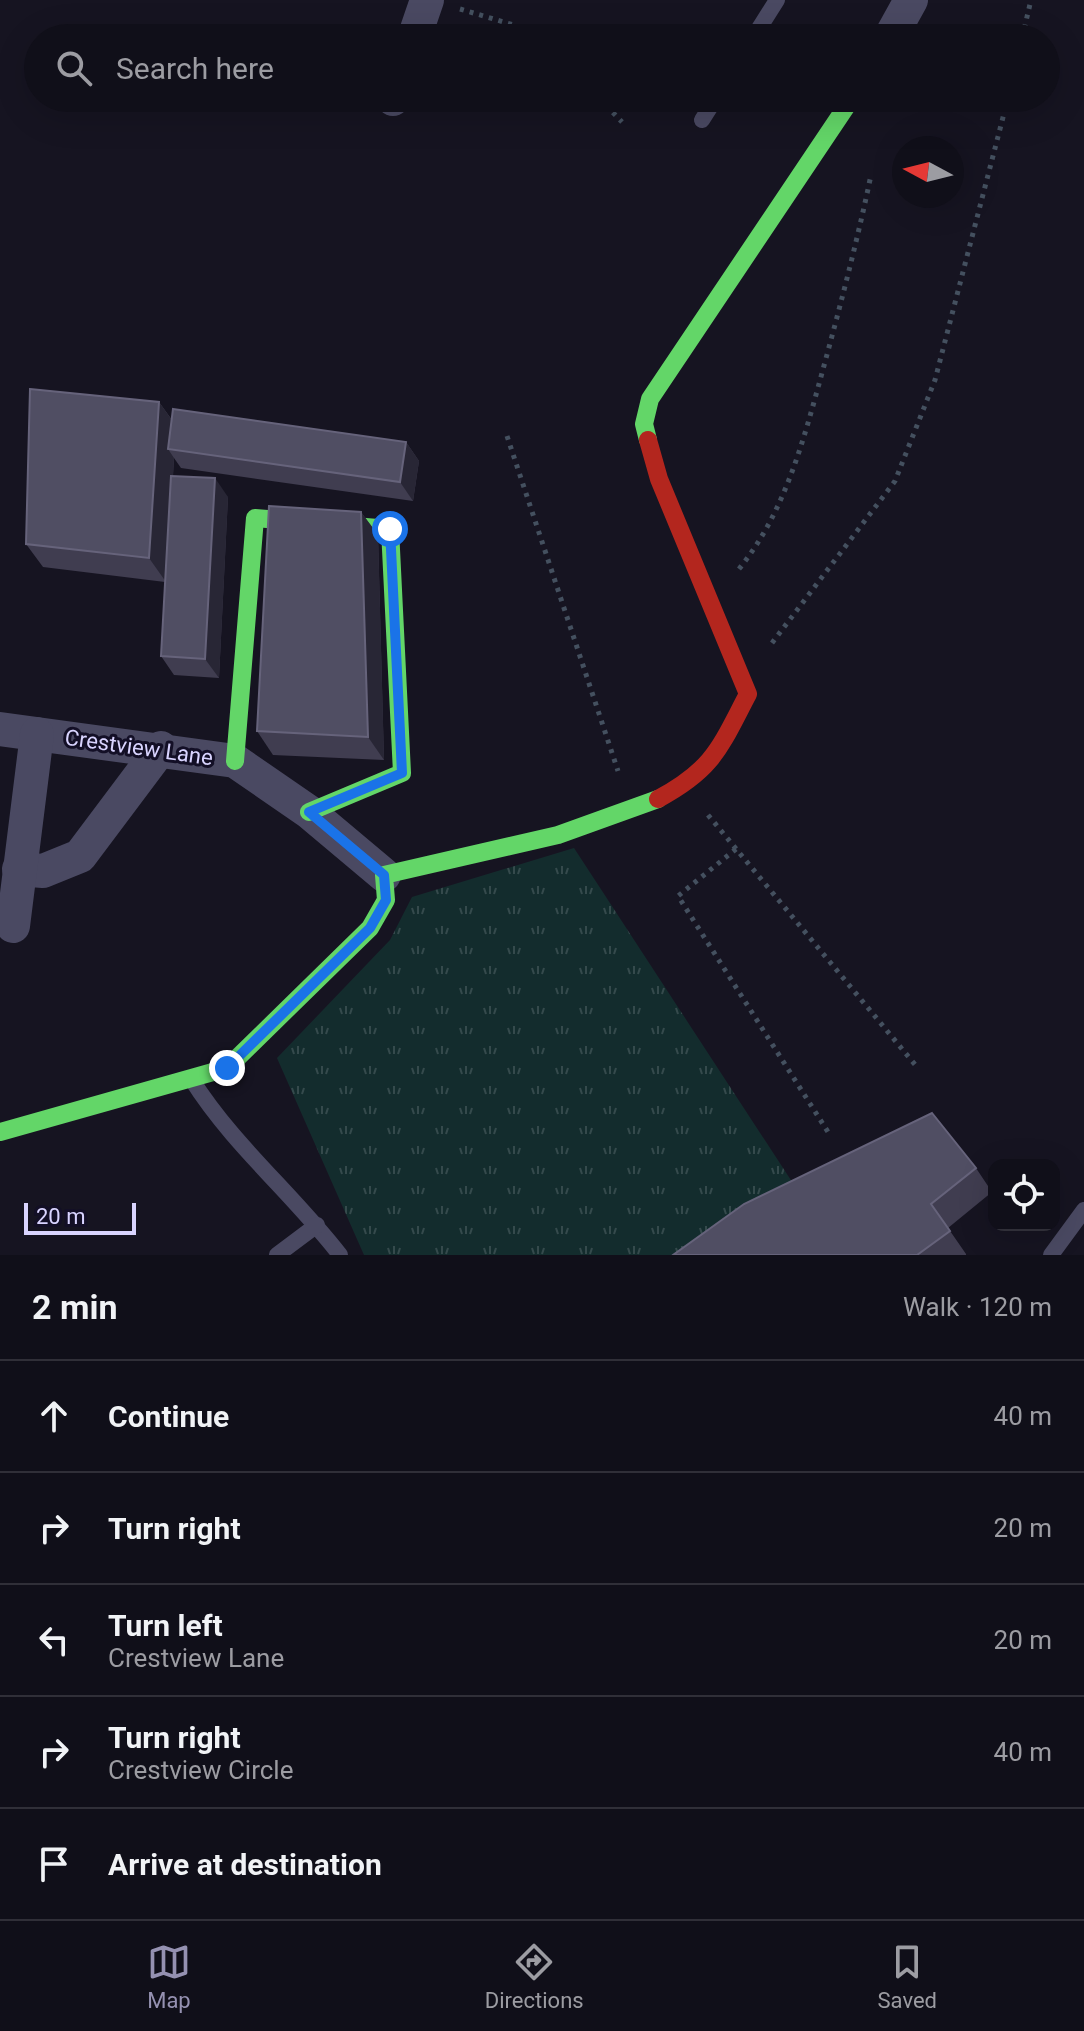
<!DOCTYPE html>
<html lang="en">
<head>
<meta charset="utf-8">
<style>
	body { margin:0; font-family:Roboto,sans-serif; background:#1e1d26; color:#f1f3f6 }
	.controls { position:absolute; right:24px; bottom:24px; display:grid; overflow:hidden; border-radius:16px; box-shadow:0 8px 32px #0002 }
	.controls button { width:72px; height:72px; display:grid; place-items:center; padding:0; border:0; border-bottom:2px solid #302f38; background:#100f19; color:#f1f3f6; font:40px sans-serif }
	.compass { position:absolute; left:892px; top:136px; width:72px; height:72px; border-radius:50%; background:#100f19; box-shadow:0 8px 32px #0002; rotate:277deg }
	.scale { position:absolute; left:24px; bottom:20px; width:112px; box-sizing:border-box; padding-left:8px; border:4px solid #d9d4ff; border-top:0; font-size:22px; line-height:28px; white-space:nowrap; color:#d9d4ff; -webkit-text-stroke:6px #130f26; paint-order:stroke }
	.stop { position:absolute; width:24px; height:24px; margin:-18px; border:6px solid #1a73e8; border-radius:50%; background:#fff }
	.stop.end { background:#1a73e8; border-color:#fff; box-shadow:0 2px 8px #0008 }
	.list { margin:0; padding:0; list-style:none }
	h2 { display:flex; justify-content:space-between; align-items:center; height:104px; margin:0; padding:0 32px; font-size:34px }
	h2 small { font-size:26px; font-weight:400; color:#9c9ca2 }
	.list li { display:grid; grid-template-columns:52px 1fr auto; gap:24px; align-items:center; box-sizing:border-box; height:112px; padding:0 32px; border-top:2px solid #302f38 }
	.list b { display:block; font-size:30px; white-space:nowrap }
	.list p { margin:0; font-size:26px; white-space:nowrap; color:#9c9ca2 }
	.list em { font-size:26px; font-style:normal; color:#9c9ca2 }
	.icon { flex:none; width:44px; height:44px; fill:none; stroke:currentColor; stroke-width:2; stroke-linecap:round; stroke-linejoin:round }
	.map { position:relative; flex:none; width:1084px; height:1255px; overflow:hidden }
	.search { position:absolute; background:#100f19; box-shadow:0 8px 32px #0002; left:24px; right:24px; top:24px; height:88px; display:flex; align-items:center; gap:20px; box-sizing:border-box; padding:0 28px; border-radius:44px; color:#9c9ca2; font-size:30px }
	.sheet { height:664px; background:#100f19 }
	nav { display:flex; justify-content:space-around; align-items:center; box-sizing:border-box; height:112px; border-top:2px solid #302f38; background:#100f19; font-size:22px; color:#9c9ca2 }
	nav a { display:grid; justify-items:center; gap:4px }
	nav .on { color:#9591b1 }
	.map>svg:first-child { display:block }
	.grass { fill:url(#grass-tufts) }
	.lines { fill:none; stroke-linecap:round; stroke-linejoin:round }
	.path { stroke:#44505f; stroke-width:5; stroke-dasharray:4 6; stroke-linecap:butt }
	.lane { stroke:#4a4962; stroke-width:16 }
	.street { stroke:#4a4962; stroke-width:34 }
	.fast { stroke:#63d668; stroke-width:18 }
	.jam { stroke:#b3261e; stroke-width:18 }
	.wall { fill:#403d50 }
	.shaded-wall { fill:#282635 }
	.building { fill:#504e63; stroke:#66637b; stroke-width:2 }
	.route { stroke:#1a73e8; stroke-width:10 }
	.labels { text-anchor:middle; stroke-width:6; stroke-linejoin:round; paint-order:stroke }
	.street-label { font-size:22px; fill:#d9d4ff; stroke:#130f26 }
</style>
</head>
<body>
<div class="map">
<svg width="1084" height="1255" viewBox="0 0 1084 1255">
	<defs>
		<pattern id="grass-tufts" width="24" height="20" patternUnits="userSpaceOnUse" patternTransform="scale(2)"><rect width="24" height="20" fill="#132c2d"/><path d="M3 7l-1-3M5 7V3M7 7l1-3M15 17l-1-3M17 17v-4M19 17l1-3" fill="none" stroke="#354a4c"/></pattern>
	</defs>
	<rect width="100%" height="100%" fill="#161421"/>
	<polygon class="grass" points="574,848 800,1194 693,1255 364,1255 277,1058 390,940 412,897"/>
	<g class="lines">
		<g class="path">
			<polyline points="460,9 517,26 540,38"/>
			<polyline points="1022,38 1031,0"/>
			<polyline points="599,98 622,122"/>
			<polyline points="507,436 618,771"/>
			<path d="M739,569C785,512 803,442 822,373C840,307 857,242 871,175"/>
			<polyline points="772,643 895,481 935,380 1008,98"/>
			<polyline points="708,815 917,1067"/>
			<polyline points="736,849 678,896 828,1132"/>
		</g>
		<g class="lane">
			<polyline points="753,38 777,0"/>
			<polyline points="702,120 716,98"/>
			<path d="M192,1080C233,1145 293,1194 340,1255"/>
			<polyline points="277,1255 317,1225"/>
			<polyline points="1051,1255 1084,1210"/>
		</g>
		<g class="street">
			<polyline points="414,38 427,0"/>
			<polyline points="890,38 911,0"/>
			<polyline points="393,99 394,98"/>
			<polyline points="0,729 235,761 309,812 384,875"/>
			<polyline points="19,869 43,871 80,856 161,748"/>
			<polyline points="13,926 37,734"/>
		</g>
		<g class="fast">
			<polyline points="648,440 644,424 650,399 852,98"/>
			<polyline points="235,761 255,518 390,529 402,773 309,812"/>
			<polyline points="0,1132 227,1068 370,928 386,900 384,875 558,835 658,799"/>
		</g>
		<path class="jam" d="M648,440L659,479L748,694C720,747 714,769 658,799"/>
	</g>
	<g class="wall">
		<polygon points="159,402 172,420 406,442 419,461 413,501 181,468 174,458 173,476 228,497 219,678 174,675 161,656 165,582 43,567 26,544"/>
		<polygon points="361,512 378,535 384,760 273,755 257,731"/>
		<polygon points="976,1168 992,1192 948,1228 966,1254 966,1255 673,1255"/>
	</g>
	<g class="shaded-wall">
		<polygon points="159,402 176,426 168,449 174,458 166,582 149,558"/>
		<polygon points="406,442 419,461 413,501 400,482"/>
		<polygon points="215,478 228,497 219,678 205,659"/>
		<polygon points="361,512 378,535 384,760 368,737"/>
	</g>
	<g class="building">
		<polygon points="30,389 159,402 149,558 26,544"/>
		<polygon points="173,409 406,442 400,482 168,449"/>
		<polygon points="171,476 215,478 205,659 161,656"/>
		<polygon points="269,506 361,512 368,737 257,731"/>
		<polygon points="932,1113 976,1168 931,1204 950,1231 917,1255 673,1255 744,1204"/>
	</g>
	<g class="lines">
		<polyline class="route" points="227,1068 370,928 386,900 384,875 309,812 402,773 390,529"/>
	</g>
	<g class="labels">
		<g class="street-label">
			<text transform="translate(139 747) rotate(8)" y="8">Crestview Lane</text>
		</g>
	</g>
</svg>
<div class="controls">
<button><svg class="icon" aria-label="locate" viewBox="0 0 24 24"><circle cx="12" cy="12" r="6"/><path d="M12 2v4M12 18v4M2 12h4M18 12h4"/></svg></button>
</div>
<svg class="compass" viewBox="-18 -18 36 36"><path d="M0-13l5 13h-10z" fill="#e53935"/><path d="M0 13l5-13h-10z" fill="#9c9ca2"/></svg>
<div class="scale">20 m</div>
<div class="stop" style="left:390px;top:529px"></div>
<div class="stop end" style="left:227px;top:1068px"></div>
<div class="search"><svg class="icon" aria-label="search" viewBox="0 0 24 24"><circle cx="10" cy="10" r="6"/><path d="M15 15l6 6"/></svg>Search here</div>
</div>
<section class="sheet">
<h2>2 min<small>Walk · 120 m</small></h2>
<ul class="list">
<li><svg class="icon" aria-label="ahead" viewBox="0 0 24 24"><path d="M12 20V5M6 11l6-6 6 6"/></svg><div><b>Continue</b></div><em>40 m</em></li>
<li><svg class="icon" aria-label="right" viewBox="0 0 24 24"><path d="M7 20v-9h11M14 6l5 5-5 5"/></svg><div><b>Turn right</b></div><em>20 m</em></li>
<li><svg class="icon" aria-label="left" viewBox="0 0 24 24"><path d="M17 20v-9H6M10 6l-5 5 5 5"/></svg><div><b>Turn left</b><p>Crestview Lane</p></div><em>20 m</em></li>
<li><svg class="icon" aria-label="right" viewBox="0 0 24 24"><path d="M7 20v-9h11M14 6l5 5-5 5"/></svg><div><b>Turn right</b><p>Crestview Circle</p></div><em>40 m</em></li>
<li><svg class="icon" aria-label="arrive" viewBox="0 0 24 24"><path d="M6 21V4h12l-3 4 3 4H6"/></svg><div><b>Arrive at destination</b></div></li>
</ul>
</section>
<nav>
<a class="on"><svg class="icon" aria-label="map" viewBox="0 0 24 24"><path d="M3 6l6-2 6 2 6-2v14l-6 2-6-2-6 2zM9 4v14M15 6v14"/></svg>Map</a>
<a><svg class="icon" aria-label="directions" viewBox="0 0 24 24"><path d="M12 3l9 9-9 9-9-9zM9 14v-3h6M13 9l2 2-2 2"/></svg>Directions</a>
<a><svg class="icon" aria-label="saved" viewBox="0 0 24 24"><path d="M7 4h10v16l-5-4-5 4z"/></svg>Saved</a>
</nav>
</body>
</html>
